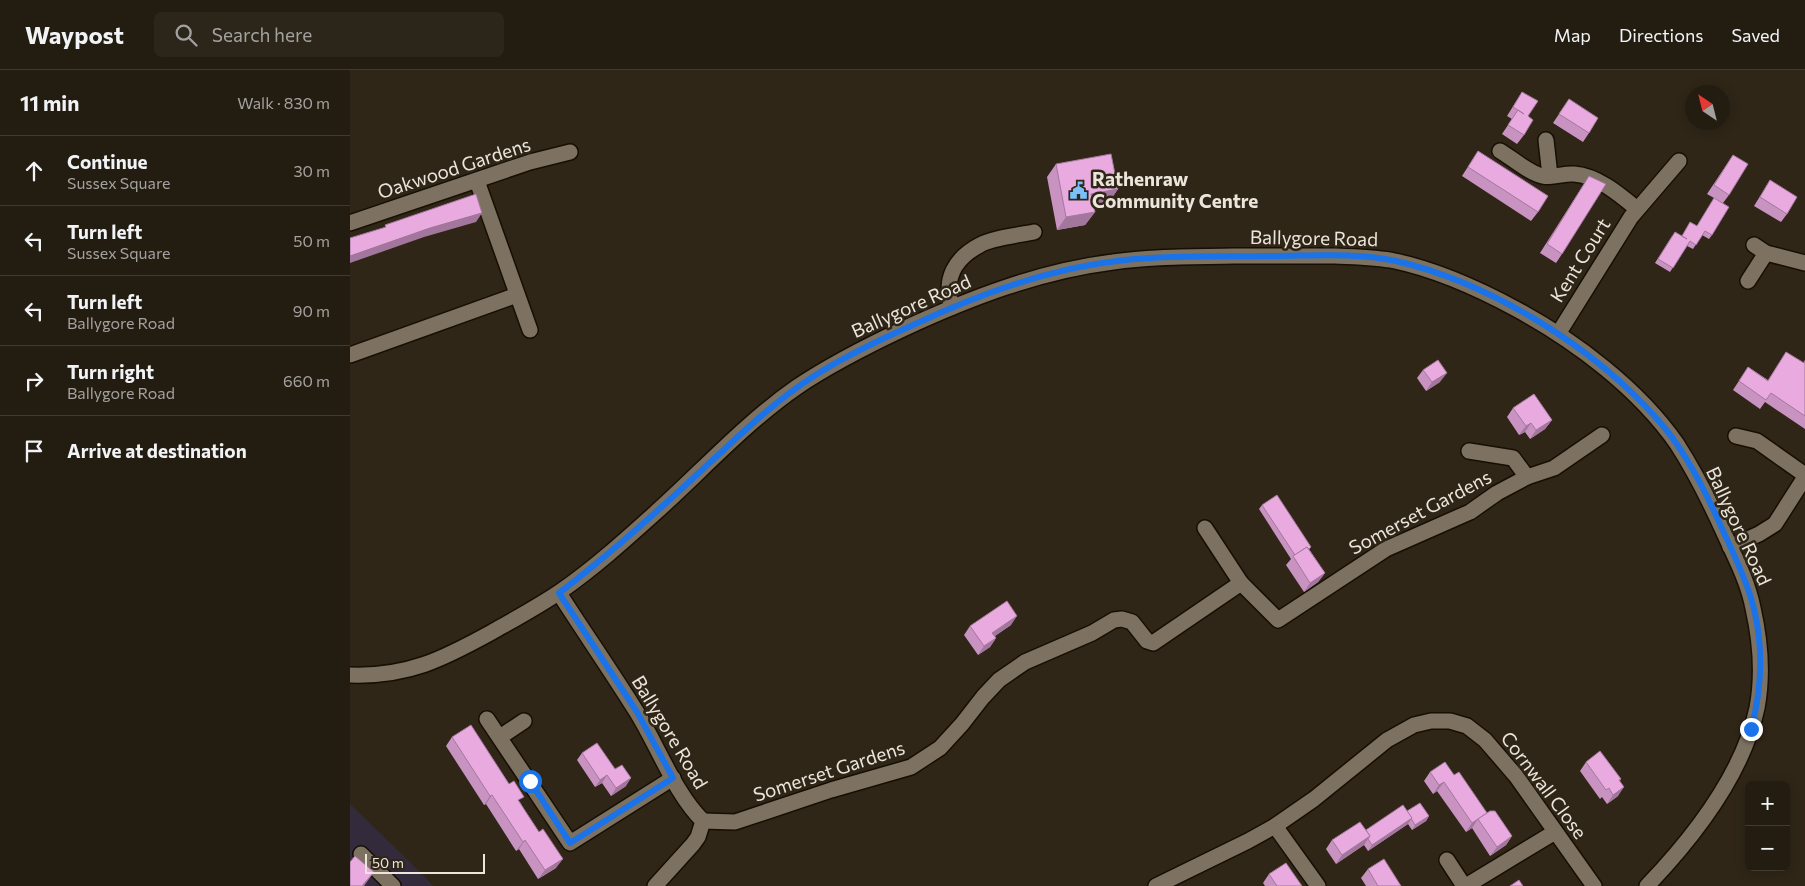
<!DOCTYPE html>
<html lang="en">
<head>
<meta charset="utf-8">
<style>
	body { margin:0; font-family:Commissioner,sans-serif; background:#2b251a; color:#f1f3f6 }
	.controls { position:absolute; right:15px; bottom:15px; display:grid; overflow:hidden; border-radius:8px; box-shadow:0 2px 12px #0003 }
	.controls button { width:45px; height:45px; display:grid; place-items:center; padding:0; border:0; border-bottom:1px solid #403a31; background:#231c11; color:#f1f3f6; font:25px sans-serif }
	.compass { position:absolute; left:1335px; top:15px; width:45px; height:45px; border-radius:50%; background:#231c11; box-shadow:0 2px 12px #0003; rotate:325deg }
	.scale { position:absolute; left:15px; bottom:12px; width:120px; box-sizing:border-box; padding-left:5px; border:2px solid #ebe5dc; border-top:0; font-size:14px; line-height:18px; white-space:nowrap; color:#ebe5dc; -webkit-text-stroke:4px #2f2617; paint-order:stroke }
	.stop { position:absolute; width:15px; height:15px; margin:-11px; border:4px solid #1a73e8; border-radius:50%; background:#fff }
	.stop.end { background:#1a73e8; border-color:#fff; box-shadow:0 1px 5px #0008 }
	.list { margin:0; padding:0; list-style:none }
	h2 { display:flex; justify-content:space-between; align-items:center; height:65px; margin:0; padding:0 20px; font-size:21px }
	h2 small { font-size:16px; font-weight:400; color:#a3a19f }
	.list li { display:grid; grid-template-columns:32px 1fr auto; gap:15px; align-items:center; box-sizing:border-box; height:70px; padding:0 20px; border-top:1px solid #403a31 }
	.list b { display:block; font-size:19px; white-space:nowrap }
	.list p { margin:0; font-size:16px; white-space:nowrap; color:#a3a19f }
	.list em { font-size:16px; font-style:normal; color:#a3a19f }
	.icon { flex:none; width:28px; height:28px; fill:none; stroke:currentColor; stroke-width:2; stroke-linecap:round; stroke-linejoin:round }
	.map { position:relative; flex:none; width:1455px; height:816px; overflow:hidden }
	header { display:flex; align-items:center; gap:30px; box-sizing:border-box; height:70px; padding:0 25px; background:#231c11; border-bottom:1px solid #403a31 }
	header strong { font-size:24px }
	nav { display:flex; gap:28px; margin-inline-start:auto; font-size:18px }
	.search { width:350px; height:45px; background:#2b251a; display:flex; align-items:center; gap:12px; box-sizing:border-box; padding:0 18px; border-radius:8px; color:#a3a19f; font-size:19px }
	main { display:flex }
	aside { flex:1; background:#231c11 }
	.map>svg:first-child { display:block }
	.education { fill:#332b3b }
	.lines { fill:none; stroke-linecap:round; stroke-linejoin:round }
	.minor-casing { stroke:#170f03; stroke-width:18 }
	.minor { stroke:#7d7261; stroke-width:15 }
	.wall { fill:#c892c1 }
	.shaded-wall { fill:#a3779d }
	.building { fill:#e9aae0; stroke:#a3779d }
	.route { stroke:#1a73e8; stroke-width:6 }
	.labels { text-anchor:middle; stroke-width:5; stroke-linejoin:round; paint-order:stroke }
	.street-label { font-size:19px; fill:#ebe5dc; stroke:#2f2617 }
	.poi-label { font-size:19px; font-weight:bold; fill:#ebe5dc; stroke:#2f2617; text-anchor:start }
</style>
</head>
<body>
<header>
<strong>Waypost</strong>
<div class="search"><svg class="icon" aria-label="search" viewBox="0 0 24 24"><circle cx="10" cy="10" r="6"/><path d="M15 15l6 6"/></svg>Search here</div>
<nav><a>Map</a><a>Directions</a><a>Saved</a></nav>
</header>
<main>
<aside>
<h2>11 min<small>Walk · 830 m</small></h2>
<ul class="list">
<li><svg class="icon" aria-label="ahead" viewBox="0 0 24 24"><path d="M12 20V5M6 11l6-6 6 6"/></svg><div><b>Continue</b><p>Sussex Square</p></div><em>30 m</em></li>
<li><svg class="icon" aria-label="left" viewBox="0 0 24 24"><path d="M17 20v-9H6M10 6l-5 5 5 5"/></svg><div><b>Turn left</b><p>Sussex Square</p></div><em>50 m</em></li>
<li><svg class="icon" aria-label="left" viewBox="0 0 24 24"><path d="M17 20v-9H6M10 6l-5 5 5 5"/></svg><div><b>Turn left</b><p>Ballygore Road</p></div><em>90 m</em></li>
<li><svg class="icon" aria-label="right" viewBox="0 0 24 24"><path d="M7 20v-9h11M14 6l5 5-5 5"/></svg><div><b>Turn right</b><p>Ballygore Road</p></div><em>660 m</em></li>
<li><svg class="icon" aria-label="arrive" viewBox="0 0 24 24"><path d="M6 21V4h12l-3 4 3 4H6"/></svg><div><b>Arrive at destination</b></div></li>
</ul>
</aside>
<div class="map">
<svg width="1455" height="816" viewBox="0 0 1455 816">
	<rect width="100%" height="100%" fill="#2f2617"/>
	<polygon class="education" points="0,734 76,808 83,816 0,816"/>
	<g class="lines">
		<defs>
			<g id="minor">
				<polyline points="1196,70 1200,106"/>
				<path d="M1150,81C1162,88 1180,104 1193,106C1204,108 1214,103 1224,104C1248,106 1269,124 1287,139"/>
				<polyline points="127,111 180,260"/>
				<polyline points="0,153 180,92 220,82"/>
				<polyline points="1404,175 1416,183 1455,193"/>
				<polyline points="1398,211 1416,183"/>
				<path d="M602,237C593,209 605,188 630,175C641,168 670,165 684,162"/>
				<polyline points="1208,264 1281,147 1329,91"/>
				<polyline points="0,285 167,225"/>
				<polyline points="1386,366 1407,371 1455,405"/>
				<polyline points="1119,381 1163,388 1177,407"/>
				<polyline points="855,458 891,513"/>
				<polyline points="1380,477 1409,464 1425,454 1455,407"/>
				<path d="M209,523C234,562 261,601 286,641C307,674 325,724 353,751L348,767L343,774L305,816"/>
				<path d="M0,605C58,607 93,589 142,562C165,549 189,536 211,521C244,498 274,471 304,444C351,402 395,353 447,317C481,294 517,276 553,259C620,228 690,201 763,192C803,186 844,187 884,186C917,186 951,186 985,186C1005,187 1025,187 1045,191C1087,200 1129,219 1166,239C1225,271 1288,318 1327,374C1345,402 1360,432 1374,463C1385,487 1398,512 1403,538C1410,569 1413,606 1407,638C1393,704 1343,768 1297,816"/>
				<polyline points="137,649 220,773 323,708"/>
				<polyline points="150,667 174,651"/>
				<polyline points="353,751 385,752 481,720 561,697 590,678 612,654 633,627 649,610 675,592 742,563 764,550 772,549 782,552 797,571 803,573 891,513 928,550 1036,479 1120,442 1147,423 1177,407 1204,398 1252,365"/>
				<polyline points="925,756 968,816"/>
				<polyline points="11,784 43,816"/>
				<polyline points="1097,790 1114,816"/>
				<polyline points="806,816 898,771 925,756 964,729 1037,670 1064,655 1081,651 1100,651 1117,656 1135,670 1166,706 1244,816"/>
				<polyline points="1116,816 1205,762"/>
			</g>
		</defs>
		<use href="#minor" class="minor-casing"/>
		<use href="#minor" class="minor"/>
	</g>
	<g class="wall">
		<polygon points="1172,22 1178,46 1174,65 1167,74 1152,64 1162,49 1157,46"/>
		<polygon points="1219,29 1239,63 1233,72 1203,53"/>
		<polygon points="1128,81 1188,142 1181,151 1112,106"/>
		<polygon points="1383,85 1379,125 1373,133 1362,165 1359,169 1352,165 1343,179 1337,176 1320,202 1305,193 1322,166 1331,166 1347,156 1364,128 1357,124"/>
		<polygon points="706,94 768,119 759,132 743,135 745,142 735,155 707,160 697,107"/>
		<polygon points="1239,106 1212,184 1206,193 1190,183"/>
		<polygon points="1420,110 1437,144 1431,152 1404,136"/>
		<polygon points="1436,282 1453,293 1455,290 1455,359 1415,332 1410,339 1383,320 1398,297 1418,310"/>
		<polygon points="1073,300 1090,312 1076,321 1067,308"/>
		<polygon points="1163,338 1202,350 1195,359 1180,369 1175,362 1169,365 1157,347"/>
		<polygon points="912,435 959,479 975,503 968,512 954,522 936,495 941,489 909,439"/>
		<polygon points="661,555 645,566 646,568 640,577 628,585 614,565 620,556"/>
		<polygon points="102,667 170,732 206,798 188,809 169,779 166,781 136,734 134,735 96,676"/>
		<polygon points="232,683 276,716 261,726 252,713 245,717 227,690"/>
		<polygon points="1236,692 1271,709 1270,711 1268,726 1257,734 1252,727 1250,729 1230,701"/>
		<polygon points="1080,702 1104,705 1137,743 1162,766 1156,775 1140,786 1122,758 1116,762 1087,721 1083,724 1074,711"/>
		<polygon points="1057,741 1079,746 1076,751 1062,760 1058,754 1018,781 1014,775 986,794 976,779 982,770 1016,760"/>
		<polygon points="1018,799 1051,816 1016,816 1011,808"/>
		<polygon points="919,804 952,816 915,816 913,813"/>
	</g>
	<g class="shaded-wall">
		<polygon points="768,119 759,132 732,137 741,124"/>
		<polygon points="745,142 735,155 707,160 716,147"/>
		<polygon points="132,143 126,152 74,167 0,193 0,186 80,158"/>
		<polygon points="1097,303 1090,312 1076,321 1082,312"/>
		<polygon points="1202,350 1195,359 1180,369 1186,360"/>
		<polygon points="1181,353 1175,362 1169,365 1176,356"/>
		<polygon points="975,503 968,512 954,522 960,513"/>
		<polygon points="667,546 661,555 636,572 642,563"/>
		<polygon points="646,568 640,577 628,585 634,576"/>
		<polygon points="257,705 252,713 245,717 250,710"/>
		<polygon points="281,708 276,716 261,726 266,718"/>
		<polygon points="1094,712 1087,721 1083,724 1089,715"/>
		<polygon points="1274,717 1268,726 1257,734 1263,725"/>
		<polygon points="142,725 136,734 134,735 140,726"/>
		<polygon points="1079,746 1076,751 1062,760 1065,755"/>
		<polygon points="1062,748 1058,754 1018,781 1022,775"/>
		<polygon points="1128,749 1122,758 1116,762 1122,753"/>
		<polygon points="1020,766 1014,775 986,794 992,785"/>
		<polygon points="1162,766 1156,775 1140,786 1147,777"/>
		<polygon points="175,770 169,779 166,781 173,772"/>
		<polygon points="213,789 206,798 188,809 195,800"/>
		<polygon points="24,802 14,816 12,816"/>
	</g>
	<g class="building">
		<polygon points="1172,22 1188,31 1178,46 1183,50 1174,65 1158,55 1168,40 1174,44 1163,37"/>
		<polygon points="1219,29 1248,48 1239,63 1209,44"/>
		<polygon points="1128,81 1198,126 1188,142 1118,97"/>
		<polygon points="761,84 768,119 741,124 745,142 716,147 706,94"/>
		<polygon points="1383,85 1398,94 1379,125 1364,115"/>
		<polygon points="1239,106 1256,114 1212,184 1197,174"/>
		<polygon points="1420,110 1447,127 1437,144 1410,127"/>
		<polygon points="126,124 132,143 80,158 0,186 0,168 36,157 35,155"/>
		<polygon points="1364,128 1379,137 1362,165 1355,161 1346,175 1340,171 1323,198 1308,189 1325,162 1337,169 1332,166 1340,152 1347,156"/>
		<polygon points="1436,282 1454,293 1455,291 1455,346 1421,323 1416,330 1389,311 1398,297 1418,311"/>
		<polygon points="1088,290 1097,303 1082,312 1073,300"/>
		<polygon points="1184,324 1202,350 1186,360 1181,353 1176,356 1163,338"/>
		<polygon points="927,425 961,477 959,479 957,477 945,485 912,435"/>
		<polygon points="957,477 975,503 960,513 943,486"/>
		<polygon points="657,531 667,546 642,563 646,568 634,576 620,556"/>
		<polygon points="121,655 159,714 164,711 174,727 168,730 189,762 193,759 213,789 195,800 175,770 173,772 142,725 140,726 102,667"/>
		<polygon points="247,673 265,699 272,695 281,708 266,718 257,705 250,710 232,683"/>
		<polygon points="1250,681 1271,709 1269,710 1274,717 1263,725 1259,718 1256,720 1236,692"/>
		<polygon points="1095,692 1104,705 1109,702 1137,743 1122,753 1094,712 1089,715 1080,702"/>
		<polygon points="1070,733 1079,746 1065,755 1057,741"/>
		<polygon points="1053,735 1062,748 1022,775 1018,769 1020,766 1016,760"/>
		<polygon points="1140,741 1145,741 1162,766 1147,777 1128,749"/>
		<polygon points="1010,752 1020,766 992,785 982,770"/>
		<polygon points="5,786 24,802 12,816 0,816 0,792"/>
		<polygon points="1034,789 1051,816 1028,816 1018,799"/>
		<polygon points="936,793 952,816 927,816 919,804"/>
		<polygon points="1169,810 1173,816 1160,816"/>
	</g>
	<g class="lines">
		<path class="route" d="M180,711L220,773L323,708L287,642L209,523C260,484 307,442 354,398C389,366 423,332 464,306C495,286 529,270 563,255C627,225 696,199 767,191C817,185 868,187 918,186C960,186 1005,182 1046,191C1141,213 1244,277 1308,350C1334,379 1353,416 1369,452C1380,476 1392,500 1400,525C1414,568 1413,616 1401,659"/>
	</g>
	<defs>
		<symbol id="civic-bare" viewBox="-9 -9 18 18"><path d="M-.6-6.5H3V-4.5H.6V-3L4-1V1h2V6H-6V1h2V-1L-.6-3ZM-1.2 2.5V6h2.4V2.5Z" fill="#7abff8" stroke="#2f2617" stroke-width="2.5" paint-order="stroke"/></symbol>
	</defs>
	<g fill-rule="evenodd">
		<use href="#civic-bare" x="716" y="108" width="25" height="25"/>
	</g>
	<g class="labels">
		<g class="street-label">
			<text transform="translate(104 98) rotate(-18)" y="7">Oakwood Gardens</text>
			<text transform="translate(964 168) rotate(1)" y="7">Ballygore Road</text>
			<text transform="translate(1230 190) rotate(-58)" y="7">Kent Court</text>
			<text transform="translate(561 236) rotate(-24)" y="7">Ballygore Road</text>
			<text transform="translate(1070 442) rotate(-28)" y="7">Somerset Gardens</text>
			<text transform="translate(1389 456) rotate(65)" y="7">Ballygore Road</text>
			<text transform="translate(320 662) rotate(59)" y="7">Ballygore Road</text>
			<text transform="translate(479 701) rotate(-18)" y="7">Somerset Gardens</text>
			<text transform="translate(1194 715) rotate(53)" y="7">Cornwall Close</text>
		</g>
		<g class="poi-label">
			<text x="742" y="116">Rathenraw<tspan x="742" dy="22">Community Centre</tspan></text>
		</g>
	</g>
</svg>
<div class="controls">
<button>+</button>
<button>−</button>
</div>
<svg class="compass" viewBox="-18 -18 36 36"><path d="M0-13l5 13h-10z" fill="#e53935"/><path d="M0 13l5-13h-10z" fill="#a3a19f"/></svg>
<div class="scale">50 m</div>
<div class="stop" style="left:180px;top:711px"></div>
<div class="stop end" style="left:1401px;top:659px"></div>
</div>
</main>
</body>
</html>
